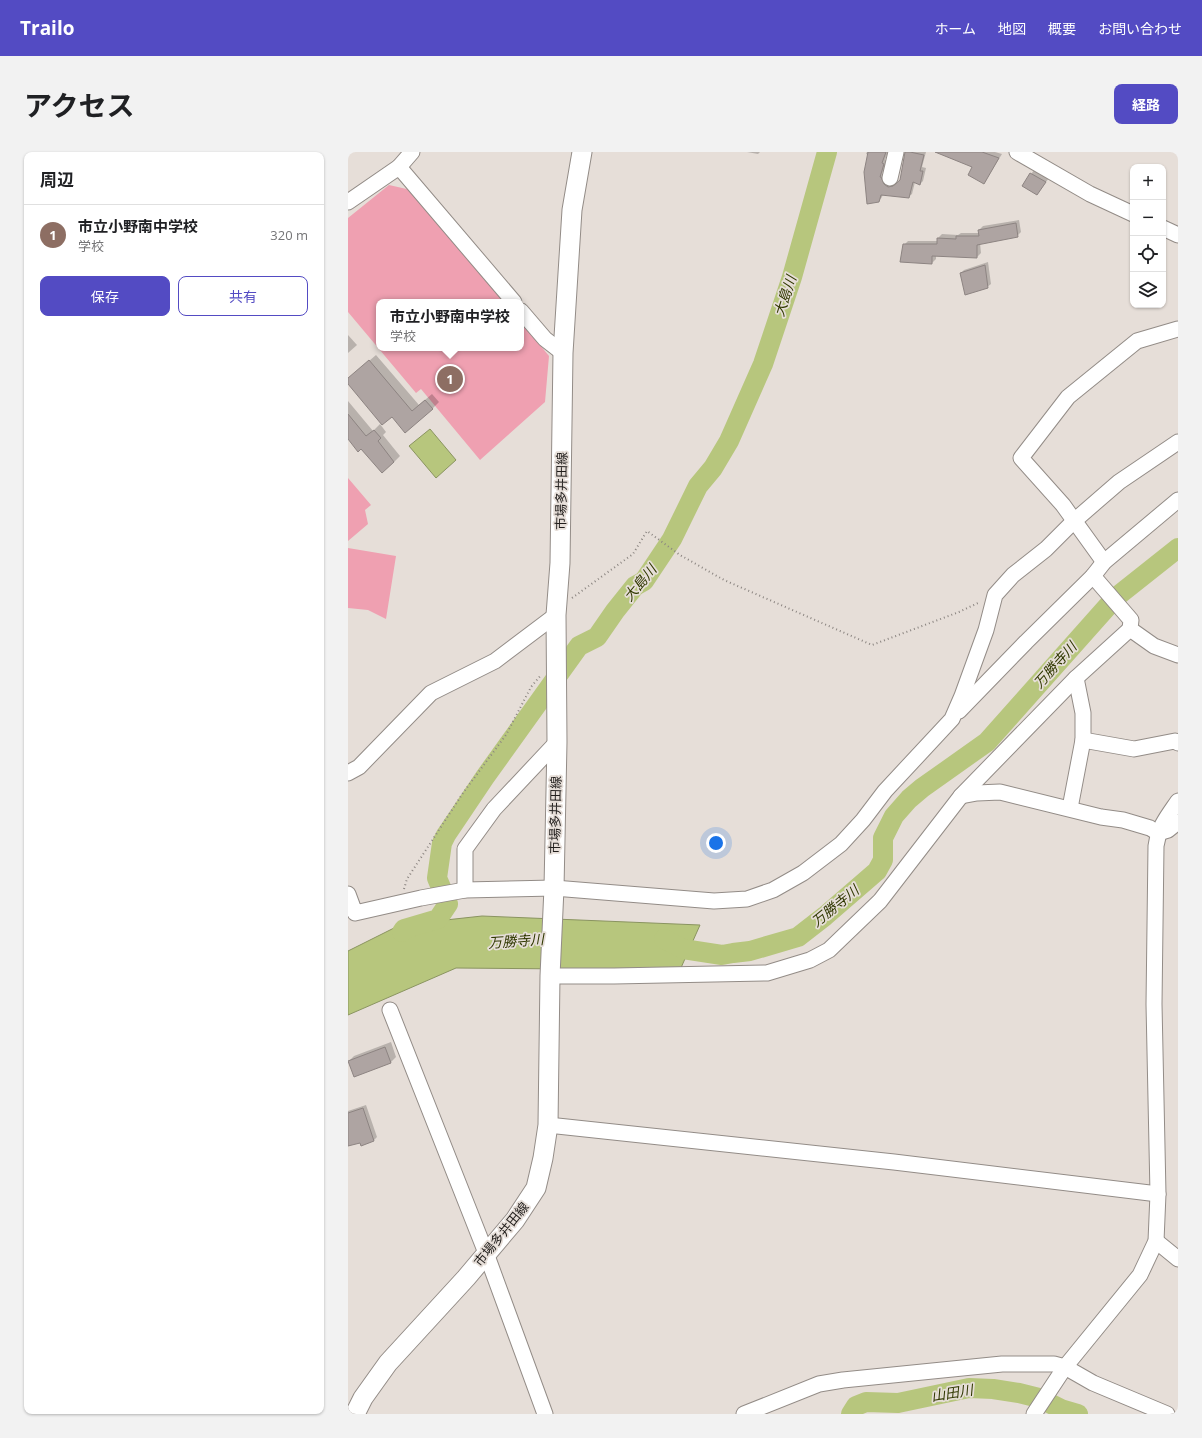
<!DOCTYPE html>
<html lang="ja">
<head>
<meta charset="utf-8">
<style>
	body { margin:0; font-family:"Open Sans","Noto Sans JP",sans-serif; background:#f2f2f2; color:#202124 }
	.controls { position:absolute; right:12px; top:12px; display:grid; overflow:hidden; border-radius:8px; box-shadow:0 1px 3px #0004 }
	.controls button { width:36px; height:36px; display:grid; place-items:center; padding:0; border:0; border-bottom:1px solid #e0e0e0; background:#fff; color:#202124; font:20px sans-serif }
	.you { position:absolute; left:368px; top:691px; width:14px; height:14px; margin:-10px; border:3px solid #fff; border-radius:50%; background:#1a73e8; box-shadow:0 0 0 6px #1a73e833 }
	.badge { display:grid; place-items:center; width:26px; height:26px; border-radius:50%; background:#534bc3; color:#fff; font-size:13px; font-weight:700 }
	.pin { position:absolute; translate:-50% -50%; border:2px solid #fff; box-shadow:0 1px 4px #0006 }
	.popup { position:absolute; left:28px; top:147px; width:148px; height:52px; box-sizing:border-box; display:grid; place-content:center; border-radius:8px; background:#fff; filter:drop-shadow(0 1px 3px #0005); font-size:13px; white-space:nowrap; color:#757577 }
	.popup b { font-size:15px; color:#202124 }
	.popup::after { content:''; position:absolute; left:50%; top:100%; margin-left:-8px; border:8px solid transparent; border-top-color:#fff }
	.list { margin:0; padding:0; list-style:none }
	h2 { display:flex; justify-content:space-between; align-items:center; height:52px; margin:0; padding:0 16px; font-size:17px }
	h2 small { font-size:13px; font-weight:400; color:#757577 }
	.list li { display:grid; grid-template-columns:26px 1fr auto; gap:12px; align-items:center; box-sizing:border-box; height:60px; padding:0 16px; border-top:1px solid #e0e0e0 }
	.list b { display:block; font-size:15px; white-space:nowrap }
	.list p { margin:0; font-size:13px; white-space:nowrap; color:#757577 }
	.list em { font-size:13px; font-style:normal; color:#757577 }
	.actions { display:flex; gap:8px; padding:12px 16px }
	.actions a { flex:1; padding:9px 0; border:1px solid #534bc3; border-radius:8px; text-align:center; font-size:14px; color:#534bc3 }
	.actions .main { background:#534bc3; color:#fff }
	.icon { flex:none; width:22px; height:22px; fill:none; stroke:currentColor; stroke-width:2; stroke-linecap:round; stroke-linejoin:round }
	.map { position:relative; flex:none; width:830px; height:1262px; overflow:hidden; border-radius:8px }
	header { display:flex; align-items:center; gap:24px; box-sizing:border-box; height:56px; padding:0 20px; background:#534bc3; color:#fff }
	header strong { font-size:19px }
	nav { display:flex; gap:22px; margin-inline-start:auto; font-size:14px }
	.intro { display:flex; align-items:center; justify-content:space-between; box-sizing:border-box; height:96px; padding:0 24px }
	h1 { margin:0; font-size:28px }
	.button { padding:10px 18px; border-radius:8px; background:#534bc3; color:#fff; font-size:14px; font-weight:700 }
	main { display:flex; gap:24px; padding:0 24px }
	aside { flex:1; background:#fff; border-radius:8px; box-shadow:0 1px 3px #0004 }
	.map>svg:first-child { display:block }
	.green { fill:#efa0b1 }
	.water { fill:#b7c67d; stroke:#8a9460 }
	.shadow { fill:#0003 }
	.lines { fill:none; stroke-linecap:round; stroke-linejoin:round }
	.river { stroke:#b7c67d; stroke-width:20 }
	.building { fill:#aea4a2; stroke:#8d8482 }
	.minor-casing { stroke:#938c87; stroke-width:17 }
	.major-casing { stroke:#938c87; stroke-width:21 }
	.path { stroke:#8b8581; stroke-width:2; stroke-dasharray:1 3; stroke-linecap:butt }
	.minor { stroke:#fff; stroke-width:15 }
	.major { stroke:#fff; stroke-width:19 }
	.labels { text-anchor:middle; stroke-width:3.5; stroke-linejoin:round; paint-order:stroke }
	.street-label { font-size:13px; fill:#211e1c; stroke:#e6ded8 }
	.water-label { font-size:14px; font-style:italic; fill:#303800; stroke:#e6ded8 }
</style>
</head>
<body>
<header>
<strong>Trailo</strong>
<nav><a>ホーム</a><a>地図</a><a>概要</a><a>お問い合わせ</a></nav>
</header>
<div class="intro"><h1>アクセス</h1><a class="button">経路</a></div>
<main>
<aside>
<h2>周辺<small></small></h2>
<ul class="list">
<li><span class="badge" style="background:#8d6e63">1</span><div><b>市立小野南中学校</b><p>学校</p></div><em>320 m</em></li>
</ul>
<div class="actions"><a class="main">保存</a><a>共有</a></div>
</aside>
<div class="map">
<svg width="830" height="1262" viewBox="0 0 830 1262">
	<rect width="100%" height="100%" fill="#e6ded8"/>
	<g class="green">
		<polygon points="41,33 63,38 156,150 31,150 31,196 173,196 173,170 201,204 197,250 132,308 73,237 68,241 0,160 0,66"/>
		<polygon points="0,326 23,353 17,358 20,372 0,389"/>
		<polygon points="0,396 48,404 38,467 20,458 0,456"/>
	</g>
	<g class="water">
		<polygon points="82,277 108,308 88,326 61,294"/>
		<polygon points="134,764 352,773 332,818 108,816 0,863 0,799 52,773"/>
	</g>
	<g class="shadow">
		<polygon points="399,0 412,0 410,2"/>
		<polygon points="519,0 540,0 537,8 539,9 534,22 536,22 544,32 549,31 553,28 558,0 578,0 574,15 578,16 575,29 572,32 567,30 564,42 560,45 535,42 534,45 531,49 521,3 518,2"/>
		<polygon points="603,0 647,0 654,2 636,31 625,14"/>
		<polygon points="686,18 701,26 689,42 675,34"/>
		<polygon points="671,68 673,80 669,84 632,91 633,101 629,105 588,103 588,107 584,111 556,93 560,89 590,89 590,86 594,82 610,83 613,81 631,81 631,78 635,74"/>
		<polygon points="640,110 643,132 639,135 613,121 616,118"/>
		<polygon points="0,183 9,193 0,201"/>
		<polygon points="28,203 71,253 84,242 91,250 84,257 44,264 0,231 0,227"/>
		<polygon points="0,249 25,279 32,272 38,280 35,283 52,304 46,310 14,296 0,285"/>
		<polygon points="43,890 48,905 43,910 6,924 1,909 6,904"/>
		<polygon points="18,953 29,985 26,988 13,989 0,993 0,959"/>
	</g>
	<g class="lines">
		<g class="river">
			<polyline points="54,780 56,777 90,767 100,752 89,726 94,691 98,683 137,625 231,494 249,485 267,459 287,434 296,429 324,387 350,334 365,316 381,289 415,212 444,125 479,0"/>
			<polyline points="316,787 335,797 374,803 385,801 402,799 450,785 477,764 529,719 535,708 535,686 546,664 561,647 574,636 639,590 767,446 830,396"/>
			<polyline points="503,1262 508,1254 518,1250 550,1251 621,1236 645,1237 671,1241 691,1246 713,1257 730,1262"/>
		</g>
	</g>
	<g class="building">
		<polygon points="520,0 538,0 534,11 536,12 532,25 533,25 536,32 540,35 545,34 552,28 557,0 562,0 576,3 572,19 575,19 572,33 565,30 561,46 533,43 531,50 519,52 516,20"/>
		<polygon points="587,0 634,0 651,6 636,32 620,23 624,15"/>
		<polygon points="682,21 698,30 689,43 674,34"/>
		<polygon points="668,71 670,85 629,93 629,106 584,104 584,112 552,110 555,92 589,92 589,86 608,87 608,84 631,84 630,78"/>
		<polygon points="637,113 640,136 617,143 612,121"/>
		<polygon points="21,208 64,259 77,248 85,257 57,281 44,265 34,273 0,232 0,226"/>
		<polygon points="0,262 18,284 26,278 33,286 30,289 46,310 34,321 13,297 10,300 0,287"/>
		<polygon points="37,895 43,911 6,925 0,909"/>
		<polygon points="15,956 26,989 13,994 12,991 0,994 0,961"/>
	</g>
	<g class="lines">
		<defs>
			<g id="minor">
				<polyline points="669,0 742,42 785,62"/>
				<polyline points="51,15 64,0"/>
				<polyline points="542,26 548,0"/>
				<polyline points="0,50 51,15 166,150"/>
				<polyline points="815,76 830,83"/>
				<polyline points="173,159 197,187 215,201"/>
				<polyline points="756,410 715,353 673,306 720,245 789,189 830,177"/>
				<polyline points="745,424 783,468 782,477 806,494 830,503"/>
				<polyline points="611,559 678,490 745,424 756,410 830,348"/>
				<polyline points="735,588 786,597 827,589 830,591"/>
				<polyline points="0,621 11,615 83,541 147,509 208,463"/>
				<polyline points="613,644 629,641 652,640 753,665 775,668 802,676 810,681 820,678 830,670"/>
				<polyline points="722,656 735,588 735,561 728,526"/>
				<polyline points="117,738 117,697 146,657 209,590"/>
				<polyline points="0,742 7,761 73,746 117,738 206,736 366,749 399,747 425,738 455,721 493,692 515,668 537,639 604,567 614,544 638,478 647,443 665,423 698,397 726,369 771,330 830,290"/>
				<polyline points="202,824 266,824 419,821 462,808 481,798 532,749 613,644 728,526 782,477"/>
				<polyline points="42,858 138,1101 197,1262"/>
				<polyline points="200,973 546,1010 810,1042"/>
				<polyline points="808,1089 830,1107"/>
				<polyline points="396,1262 471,1232 495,1228 654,1212 706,1212 717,1215 745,1231 819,1262"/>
				<path d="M686,1262L717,1215L792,1123L808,1089L810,1042L806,852L808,694C811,674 819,665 830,649"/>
			</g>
			<polyline id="major" points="7,1262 15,1246 40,1211 118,1126 167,1068 188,1036 195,1006 200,973 202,824 206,736 209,590 208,463 212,411 215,201 224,58 234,0"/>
		</defs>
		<use href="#minor" class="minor-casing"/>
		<use href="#major" class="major-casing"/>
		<g class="path">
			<polyline points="224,446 285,402 299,379 332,403 376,428 524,493 611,460 632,450"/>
			<polyline points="56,737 59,727 115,641 158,583 183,535 193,523"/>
		</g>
		<use href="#minor" class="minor"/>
		<use href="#major" class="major"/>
	</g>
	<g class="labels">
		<g class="street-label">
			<text transform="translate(213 339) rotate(-89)" y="5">市場多井田線</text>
			<text transform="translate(207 663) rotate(-89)" y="5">市場多井田線</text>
			<text transform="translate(153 1082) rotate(-51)" y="5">市場多井田線</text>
		</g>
		<g class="water-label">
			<text transform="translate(437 144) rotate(-72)" y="5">大島川</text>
			<text transform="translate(292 431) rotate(-50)" y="5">大島川</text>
			<text transform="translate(707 513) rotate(-48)" y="5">万勝寺川</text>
			<text transform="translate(487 754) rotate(-39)" y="5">万勝寺川</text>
			<text transform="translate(168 789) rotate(-4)" y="5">万勝寺川</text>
			<text transform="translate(604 1241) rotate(-9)" y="5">山田川</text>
		</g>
	</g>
</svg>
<div class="controls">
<button>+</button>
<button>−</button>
<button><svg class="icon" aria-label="locate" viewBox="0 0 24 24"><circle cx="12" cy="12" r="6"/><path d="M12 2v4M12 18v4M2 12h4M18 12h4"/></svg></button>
<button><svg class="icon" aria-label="layers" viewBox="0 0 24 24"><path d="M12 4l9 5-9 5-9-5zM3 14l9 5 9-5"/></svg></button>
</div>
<div class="you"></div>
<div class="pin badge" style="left:102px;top:227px;background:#8d6e63">1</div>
<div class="popup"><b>市立小野南中学校</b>学校</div>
</div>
</main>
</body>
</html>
